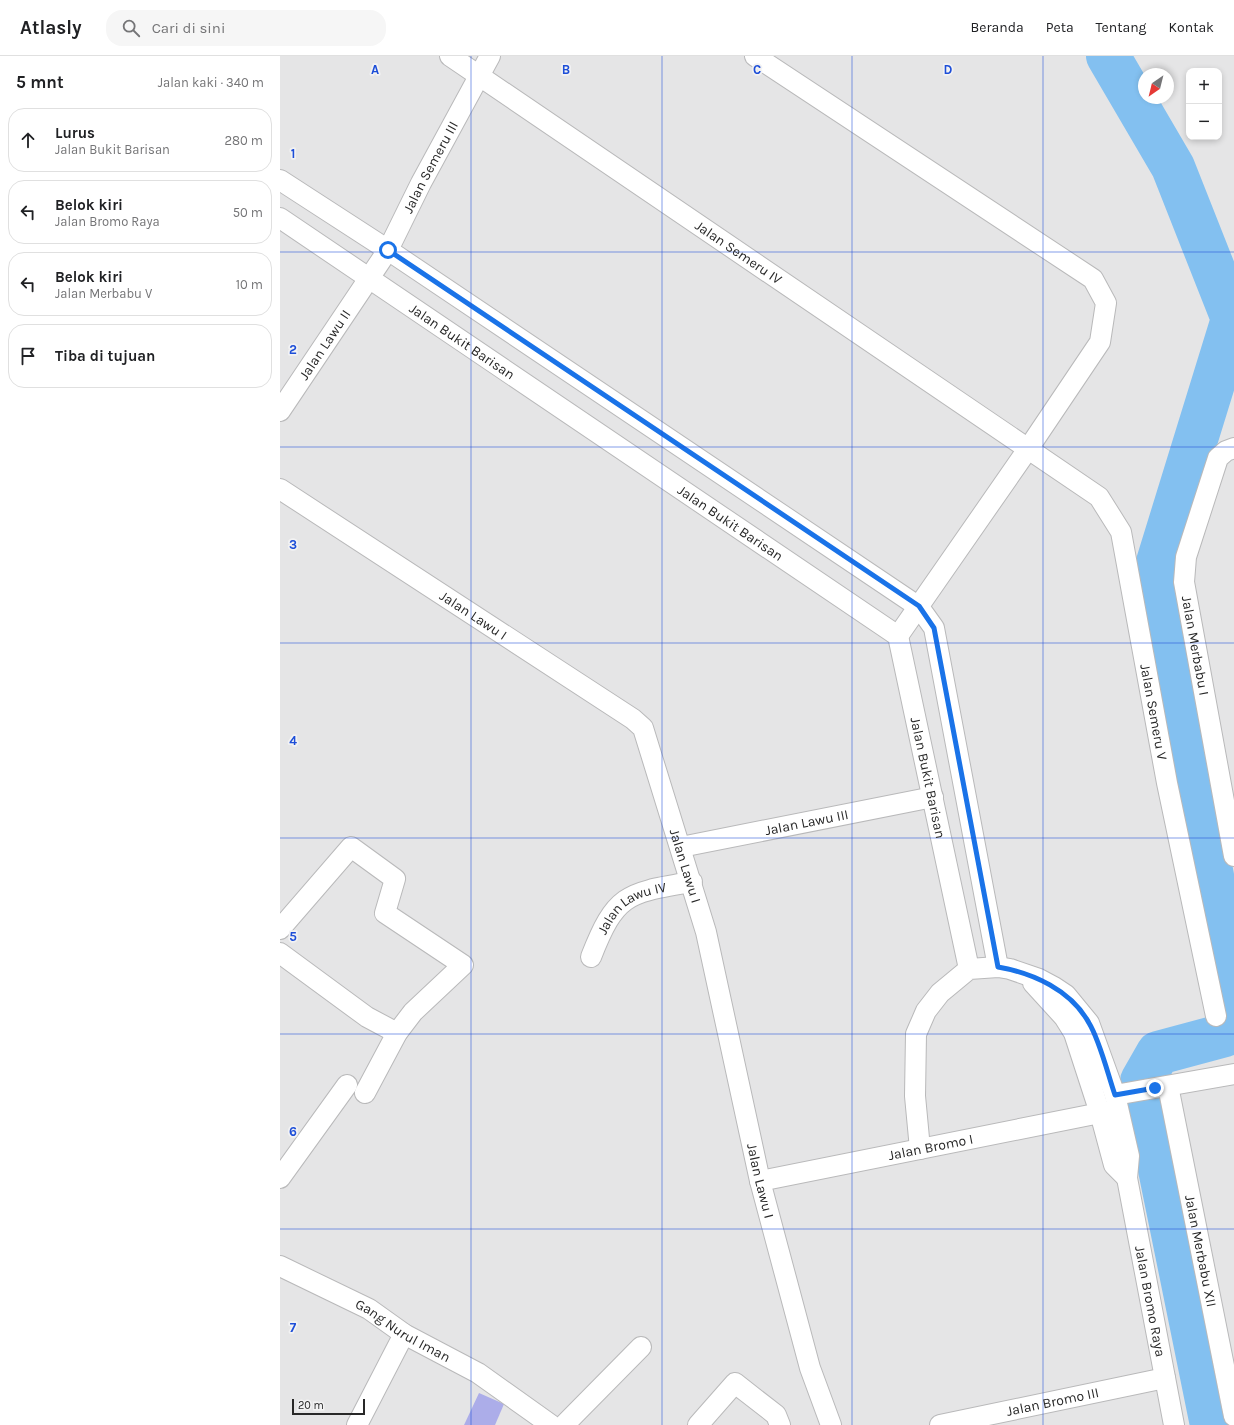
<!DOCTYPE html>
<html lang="id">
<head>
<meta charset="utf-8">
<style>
	body { margin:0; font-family:Karla,sans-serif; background:#f6f6f6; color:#202124 }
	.controls { position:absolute; right:12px; top:12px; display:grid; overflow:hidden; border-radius:8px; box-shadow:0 2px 6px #0003 }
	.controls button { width:36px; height:36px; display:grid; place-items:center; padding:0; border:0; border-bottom:1px solid #e0e0e0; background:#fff; color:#202124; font:20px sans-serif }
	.compass { position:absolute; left:858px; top:12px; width:36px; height:36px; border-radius:50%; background:#fff; box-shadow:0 2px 6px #0003; rotate:215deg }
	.scale { position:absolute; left:12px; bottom:10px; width:73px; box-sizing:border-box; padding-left:4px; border:2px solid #282828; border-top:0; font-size:11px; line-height:14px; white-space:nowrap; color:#282828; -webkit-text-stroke:3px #f2f2f3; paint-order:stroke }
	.stop { position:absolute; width:12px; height:12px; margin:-9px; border:3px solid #1a73e8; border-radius:50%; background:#fff }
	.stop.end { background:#1a73e8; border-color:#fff; box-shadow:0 1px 4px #0008 }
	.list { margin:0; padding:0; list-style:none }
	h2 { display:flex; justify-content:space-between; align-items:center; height:52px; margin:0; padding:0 16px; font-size:17px }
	h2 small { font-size:13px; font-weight:400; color:#757577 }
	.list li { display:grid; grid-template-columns:26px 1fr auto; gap:12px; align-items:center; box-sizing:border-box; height:64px; margin:0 8px 8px; padding:0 8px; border:1px solid #e0e0e0; border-radius:16px }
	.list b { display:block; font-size:15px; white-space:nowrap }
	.list p { margin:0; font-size:13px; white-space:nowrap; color:#757577 }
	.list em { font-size:13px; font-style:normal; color:#757577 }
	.icon { flex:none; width:22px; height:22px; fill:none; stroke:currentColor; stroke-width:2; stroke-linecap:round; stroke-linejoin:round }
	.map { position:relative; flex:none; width:954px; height:1369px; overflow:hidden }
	header { display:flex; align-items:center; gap:24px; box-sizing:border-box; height:56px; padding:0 20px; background:#fff; border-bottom:1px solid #e0e0e0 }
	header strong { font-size:19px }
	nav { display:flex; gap:22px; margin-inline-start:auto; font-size:14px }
	.search { width:280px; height:36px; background:#f6f6f6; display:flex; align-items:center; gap:10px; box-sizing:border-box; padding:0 14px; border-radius:16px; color:#757577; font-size:15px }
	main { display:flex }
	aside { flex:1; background:#fff }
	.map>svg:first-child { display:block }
	.green { fill:#acade9 }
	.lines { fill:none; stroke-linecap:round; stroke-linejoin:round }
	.river { stroke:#83c0f0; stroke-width:44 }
	.minor-casing { stroke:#b9b9ba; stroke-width:22 }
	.minor { stroke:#fff; stroke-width:20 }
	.route { stroke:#1a73e8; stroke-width:5 }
	.grid { fill:none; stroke:#1d4ed8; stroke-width:1; stroke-opacity:0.55 }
	.labels { text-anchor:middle; stroke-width:3.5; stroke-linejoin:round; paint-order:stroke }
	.street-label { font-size:14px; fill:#282828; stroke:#f2f2f3 }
	.grid-label { font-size:13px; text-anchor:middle; font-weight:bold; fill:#1d4ed8; stroke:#f2f2f3; stroke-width:3.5; stroke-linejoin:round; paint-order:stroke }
</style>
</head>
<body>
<header>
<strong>Atlasly</strong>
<div class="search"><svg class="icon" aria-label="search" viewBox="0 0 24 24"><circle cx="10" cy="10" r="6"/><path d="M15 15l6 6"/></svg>Cari di sini</div>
<nav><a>Beranda</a><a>Peta</a><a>Tentang</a><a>Kontak</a></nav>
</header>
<main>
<aside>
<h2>5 mnt<small>Jalan kaki · 340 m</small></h2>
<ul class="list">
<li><svg class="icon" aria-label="ahead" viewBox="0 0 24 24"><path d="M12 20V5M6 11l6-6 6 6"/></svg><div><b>Lurus</b><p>Jalan Bukit Barisan</p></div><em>280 m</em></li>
<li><svg class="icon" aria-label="left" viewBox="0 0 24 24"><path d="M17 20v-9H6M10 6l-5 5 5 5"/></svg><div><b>Belok kiri</b><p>Jalan Bromo Raya</p></div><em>50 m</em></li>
<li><svg class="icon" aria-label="left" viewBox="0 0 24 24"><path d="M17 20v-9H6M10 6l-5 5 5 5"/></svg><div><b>Belok kiri</b><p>Jalan Merbabu V</p></div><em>10 m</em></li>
<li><svg class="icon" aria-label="arrive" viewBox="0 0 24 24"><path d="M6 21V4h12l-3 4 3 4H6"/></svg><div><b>Tiba di tujuan</b></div></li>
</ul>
</aside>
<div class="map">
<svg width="954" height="1369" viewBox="0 0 954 1369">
	<rect width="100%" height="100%" fill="#e5e5e6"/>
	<polygon class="green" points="199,1337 224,1348 215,1369 184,1369"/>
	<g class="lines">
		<g class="river">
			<polyline points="828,0 893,111 953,263 875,516 954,937"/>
			<polyline points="932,1369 862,1025 878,997 945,979 954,963"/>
		</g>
		<defs>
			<g id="minor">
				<path id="s1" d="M170,0L819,441L841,476L887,727L936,960"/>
				<polyline points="475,0 813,223 826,247 820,286 748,393 618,580"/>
				<polyline points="0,124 108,194 639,551 654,572 718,911"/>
				<path id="s2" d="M0,162L618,580L689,913"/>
				<path id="s3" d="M0,355L108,194L141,127L210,0"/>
				<path id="s4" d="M954,392L946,395L938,402L906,501L904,526L954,800"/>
				<path id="s5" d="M0,433L353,663L363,672L426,876L480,1125L530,1312L551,1369"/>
				<path id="s6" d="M401,791L653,741"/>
				<polyline points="0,873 71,791 115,823 105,857 183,909 133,956 117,977 85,1037"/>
				<polyline points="0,897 87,961 117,977"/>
				<path id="s7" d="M311,901C336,837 347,837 412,826"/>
				<polyline points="753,927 784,961 794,977 820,1057 834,1109 847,1122"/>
				<path id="s8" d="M888,1030L954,1360"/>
				<polyline points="835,1039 954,1018"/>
				<path id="s9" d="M640,1093L635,1040L636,978L646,955L660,937L689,913L718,911L730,913L759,923L774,931L786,939L809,967L835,1039L849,1100L847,1122L894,1369"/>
				<polyline points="0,1122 67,1029"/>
				<path id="s10" d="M480,1125L820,1057"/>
				<path id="s11" d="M0,1210L89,1253L124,1278L198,1317L271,1369"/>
				<polyline points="77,1369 124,1278"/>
				<polyline points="284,1369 361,1291"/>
				<polyline points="418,1369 455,1327 496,1359 500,1369"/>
				<path id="s12" d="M660,1369L885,1322"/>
			</g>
		</defs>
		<use href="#minor" class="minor-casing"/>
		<use href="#minor" class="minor"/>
	</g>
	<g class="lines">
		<path class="route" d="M108,194L639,550L654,572L718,911C753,917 791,934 809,967C820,985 828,1019 835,1039L875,1032"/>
	</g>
	<path class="grid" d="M191,0V1369M382,0V1369M572,0V1369M763,0V1369M0,196H954M0,391H954M0,587H954M0,782H954M0,978H954M0,1173H954"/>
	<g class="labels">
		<g class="street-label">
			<text dy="5" stroke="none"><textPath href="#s3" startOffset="287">Jalan Semeru III</textPath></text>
			<text dy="5" stroke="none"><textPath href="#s1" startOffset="349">Jalan Semeru IV</textPath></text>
			<text dy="5" stroke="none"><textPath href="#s2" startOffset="220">Jalan Bukit Barisan</textPath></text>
			<text dy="5" stroke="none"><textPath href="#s3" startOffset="80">Jalan Lawu II</textPath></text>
			<text dy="5" stroke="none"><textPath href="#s2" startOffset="544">Jalan Bukit Barisan</textPath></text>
			<text dy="5" stroke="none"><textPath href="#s5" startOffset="231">Jalan Lawu I</textPath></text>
			<text dy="5" stroke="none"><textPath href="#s4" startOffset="213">Jalan Merbabu I</textPath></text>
			<text dy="5" stroke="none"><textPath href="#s1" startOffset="1009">Jalan Semeru V</textPath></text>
			<text dy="5" stroke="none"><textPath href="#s2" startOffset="891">Jalan Bukit Barisan</textPath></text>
			<text dy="5" stroke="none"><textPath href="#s6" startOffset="128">Jalan Lawu III</textPath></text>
			<text dy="5" stroke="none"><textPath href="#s5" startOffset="579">Jalan Lawu I</textPath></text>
			<text dy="5" stroke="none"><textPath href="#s7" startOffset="68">Jalan Lawu IV</textPath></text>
			<text dy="5" stroke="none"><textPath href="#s10" startOffset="174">Jalan Bromo I</textPath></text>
			<text dy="5" stroke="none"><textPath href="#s5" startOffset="903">Jalan Lawu I</textPath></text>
			<text dy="5" stroke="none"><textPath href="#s8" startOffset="168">Jalan Merbabu XII</textPath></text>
			<text dy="5" stroke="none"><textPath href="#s9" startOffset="627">Jalan Bromo Raya</textPath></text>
			<text dy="5" stroke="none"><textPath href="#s11" startOffset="139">Gang Nurul Iman</textPath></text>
			<text dy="5" stroke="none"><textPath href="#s12" startOffset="115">Jalan Bromo III</textPath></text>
		</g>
	</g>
	<g class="grid-label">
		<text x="95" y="18">A</text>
		<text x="286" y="18">B</text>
		<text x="477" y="18">C</text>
		<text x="668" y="18">D</text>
		<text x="13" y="102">1</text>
		<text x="13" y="298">2</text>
		<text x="13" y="493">3</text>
		<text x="13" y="689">4</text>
		<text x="13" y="885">5</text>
		<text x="13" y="1080">6</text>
		<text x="13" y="1276">7</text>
	</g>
</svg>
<div class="controls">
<button>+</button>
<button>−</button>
</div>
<svg class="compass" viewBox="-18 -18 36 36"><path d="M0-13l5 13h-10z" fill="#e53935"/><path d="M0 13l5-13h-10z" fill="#757577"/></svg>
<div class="scale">20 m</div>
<div class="stop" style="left:108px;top:194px"></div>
<div class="stop end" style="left:875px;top:1032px"></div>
</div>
</main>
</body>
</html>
